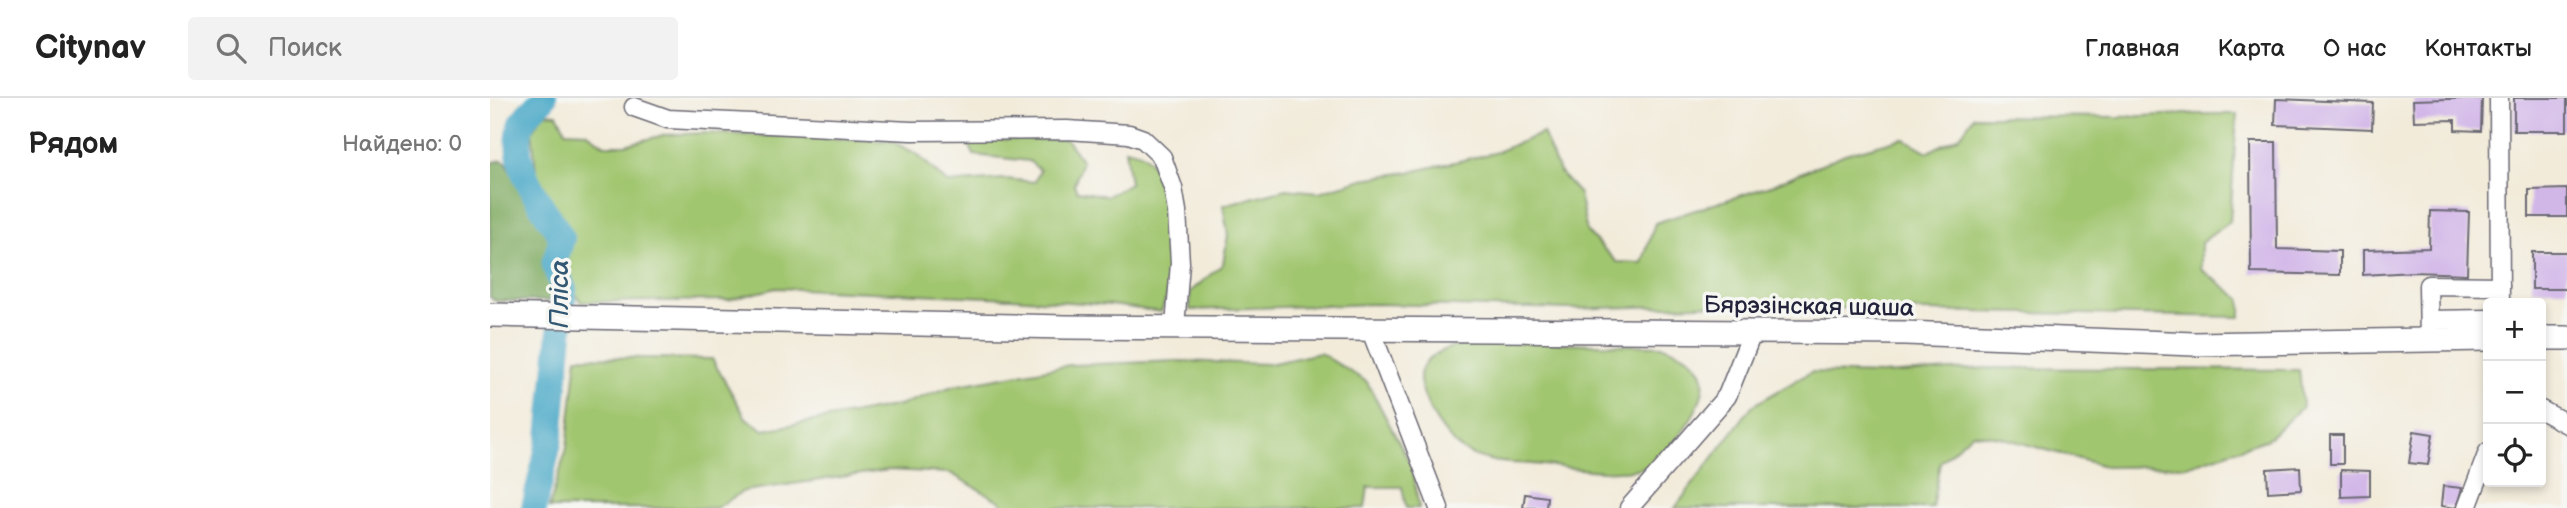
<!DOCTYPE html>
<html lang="ru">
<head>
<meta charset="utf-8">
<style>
	body { margin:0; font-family:"Balsamiq Sans",sans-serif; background:#f2f2f2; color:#222 }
	.controls { position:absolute; right:21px; bottom:21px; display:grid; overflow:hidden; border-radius:7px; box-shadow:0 4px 10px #0003 }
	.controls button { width:63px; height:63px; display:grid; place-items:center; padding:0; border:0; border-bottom:2px solid #e0e0e0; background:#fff; color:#222; font:35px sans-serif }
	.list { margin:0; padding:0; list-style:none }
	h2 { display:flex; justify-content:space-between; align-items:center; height:91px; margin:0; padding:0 28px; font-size:30px }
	h2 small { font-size:23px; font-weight:400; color:#767676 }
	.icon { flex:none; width:38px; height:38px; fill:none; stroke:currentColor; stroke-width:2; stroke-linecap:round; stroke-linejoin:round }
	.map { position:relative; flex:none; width:2077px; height:410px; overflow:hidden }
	header { display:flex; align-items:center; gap:42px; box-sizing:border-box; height:98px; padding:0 35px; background:#fff; border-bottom:2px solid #e0e0e0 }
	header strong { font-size:33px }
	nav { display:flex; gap:38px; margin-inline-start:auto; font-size:24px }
	.search { width:490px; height:63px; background:#f2f2f2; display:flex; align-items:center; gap:18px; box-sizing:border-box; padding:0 24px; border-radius:7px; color:#767676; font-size:26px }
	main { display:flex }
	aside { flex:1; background:#fff }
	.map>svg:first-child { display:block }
	.green { fill:#a1c670; stroke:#627456; stroke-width:2 }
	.forest { fill:#80ab62; stroke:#51664e; stroke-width:2 }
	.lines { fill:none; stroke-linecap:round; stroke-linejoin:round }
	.river { stroke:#47a7c7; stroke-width:26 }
	.building { fill:#d1b6e8 }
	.minor-casing { stroke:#6b6873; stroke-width:21 }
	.major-casing { stroke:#6b6873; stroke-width:26 }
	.minor { stroke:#fff; stroke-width:18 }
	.major { stroke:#fff; stroke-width:23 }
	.labels { text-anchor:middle; stroke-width:7; stroke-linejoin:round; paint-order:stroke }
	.street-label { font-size:24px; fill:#22223b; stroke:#f6f6f2 }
	.water-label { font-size:26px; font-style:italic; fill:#315773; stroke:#f6f6f2 }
</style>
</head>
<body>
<header>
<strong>Citynav</strong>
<div class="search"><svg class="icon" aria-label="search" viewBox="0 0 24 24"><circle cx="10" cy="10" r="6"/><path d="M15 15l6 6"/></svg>Поиск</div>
<nav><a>Главная</a><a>Карта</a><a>О нас</a><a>Контакты</a></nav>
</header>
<main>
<aside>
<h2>Рядом<small>Найдено: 0</small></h2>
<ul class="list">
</ul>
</aside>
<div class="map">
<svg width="2077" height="410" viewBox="0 0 2077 410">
	<rect width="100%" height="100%" fill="#f6f6f2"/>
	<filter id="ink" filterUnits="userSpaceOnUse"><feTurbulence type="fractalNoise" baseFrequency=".0143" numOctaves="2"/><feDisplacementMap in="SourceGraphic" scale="14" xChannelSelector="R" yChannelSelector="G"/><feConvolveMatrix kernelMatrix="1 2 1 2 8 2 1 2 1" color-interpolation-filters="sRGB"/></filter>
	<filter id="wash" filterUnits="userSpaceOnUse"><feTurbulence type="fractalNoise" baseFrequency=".00686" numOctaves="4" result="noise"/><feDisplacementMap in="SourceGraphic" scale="28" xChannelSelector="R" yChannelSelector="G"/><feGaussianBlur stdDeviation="1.57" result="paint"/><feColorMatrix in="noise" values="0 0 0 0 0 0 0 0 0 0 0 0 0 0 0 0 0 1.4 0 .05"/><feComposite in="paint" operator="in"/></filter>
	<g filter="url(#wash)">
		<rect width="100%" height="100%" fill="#f2ebda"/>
		<g class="green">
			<path d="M54,15L67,16L76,33L96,34L115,47H135L174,37L214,35L401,43L427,56L457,85L515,81L545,84L550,72L539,63L484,57L477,42L576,41L592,63L584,87L587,93L617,98L640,85L635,51C642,53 650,53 655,58C677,80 687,148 682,178C681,190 675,203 671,214L621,207L522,200L286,190L238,202L91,204C69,176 71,167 79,135L47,82L42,33Z"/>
			<polygon points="1697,16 1747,16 1740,123 1711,145 1711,171 1751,201 1751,219 1430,213 1241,206 1078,211 886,206 700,212 700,194 733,166 738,137 733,107 796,91 829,94 873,81 925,73 1004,55 1053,35 1069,74 1089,96 1097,134 1127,164 1152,165 1165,125 1280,88 1355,56 1413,40 1438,54 1470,38 1484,18 1630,19"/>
			<path d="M996,243L1173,248C1224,264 1222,291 1194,331C1186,343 1179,356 1167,364C1162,367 1153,370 1147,371C1117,377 1082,369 1052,367C1035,365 1016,366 999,362C991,360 981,357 974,353C953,338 938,313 931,288C922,253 973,245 996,243Z"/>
			<polygon points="830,255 877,284 922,369 929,410 916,410 912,389 878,389 875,410 516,410 511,404 460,375 399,372 254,393 226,410 59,410 77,349 87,259 222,261 256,320 274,332 410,307 463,288 580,267 689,263 779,266"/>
			<polygon points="1498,270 1809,272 1813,308 1778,341 1697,368 1618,369 1510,339 1483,335 1450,364 1442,410 1185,410 1262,308 1321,274 1391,276"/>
		</g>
		<polygon class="forest" points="12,62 16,64 40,111 53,122 65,142 60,172 60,203 6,203 0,199 0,65"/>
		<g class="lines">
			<path class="river" d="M44,410L60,340L74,192L64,166L72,140C52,106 17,67 32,25C36,16 47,7 54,0"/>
		</g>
		<g id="blocks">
			<g class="building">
				<polygon points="1992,0 1991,33 1965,32 1965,22 1924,23 1923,2"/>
				<rect x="2024" y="0" width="53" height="33"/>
				<polygon points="1786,1 1883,5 1882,31 1785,27"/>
				<polygon points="1760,44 1786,44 1787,151 1850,153 1850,177 1761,175"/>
				<polygon points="2077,91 2077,119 2039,119 2039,92"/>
				<polygon points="1940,113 1979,114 1977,176 1923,174 1873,177 1873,152 1939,150"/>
				<rect x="2042" y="154" width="35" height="37"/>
				<polygon points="1924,333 1943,336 1938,367 1919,365"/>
				<rect x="1840" y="337" width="13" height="29"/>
				<polygon points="1810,369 1811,392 1778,394 1777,371"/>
				<polygon points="1851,372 1880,373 1880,398 1851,399"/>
				<polygon points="1953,388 1972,390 1966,410 1951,408"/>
				<polygon points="1035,396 1057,399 1056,410 1033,410"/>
			</g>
		</g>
	</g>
	<g filter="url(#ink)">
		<use href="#blocks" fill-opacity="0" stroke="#6b6873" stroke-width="2"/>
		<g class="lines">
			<defs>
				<g id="minor">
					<polyline points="2009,0 2010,205"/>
					<polyline points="144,9 178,21 421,33 577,32 639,36 653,41 672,59 683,90 687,113 690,165 685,229"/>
					<polyline points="1939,222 1998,221"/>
					<polyline points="880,230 949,410"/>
					<polyline points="1939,243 1938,187 2010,188"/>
					<polyline points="2051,312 2077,326"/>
					<polyline points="1139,410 1237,298 1263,233"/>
					<polyline points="1977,410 1998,354"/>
				</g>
				<g id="major">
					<polyline points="0,217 576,229 1415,235 1704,246 1998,241"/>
					<polyline points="2051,240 2077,240"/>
				</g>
			</defs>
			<use href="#minor" class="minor-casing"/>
			<use href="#major" class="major-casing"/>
			<use href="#minor" class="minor"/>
			<use href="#major" class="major"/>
		</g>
	</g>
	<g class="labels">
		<g class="street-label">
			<text transform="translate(1319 208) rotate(1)" y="8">Бярэзінская шаша</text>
		</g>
		<g class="water-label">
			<text transform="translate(69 196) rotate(-90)" y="9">Пліса</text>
		</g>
	</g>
</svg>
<div class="controls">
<button>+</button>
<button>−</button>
<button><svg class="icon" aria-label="locate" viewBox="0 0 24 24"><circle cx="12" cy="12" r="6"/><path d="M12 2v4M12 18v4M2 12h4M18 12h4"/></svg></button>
</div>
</div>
</main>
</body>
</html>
